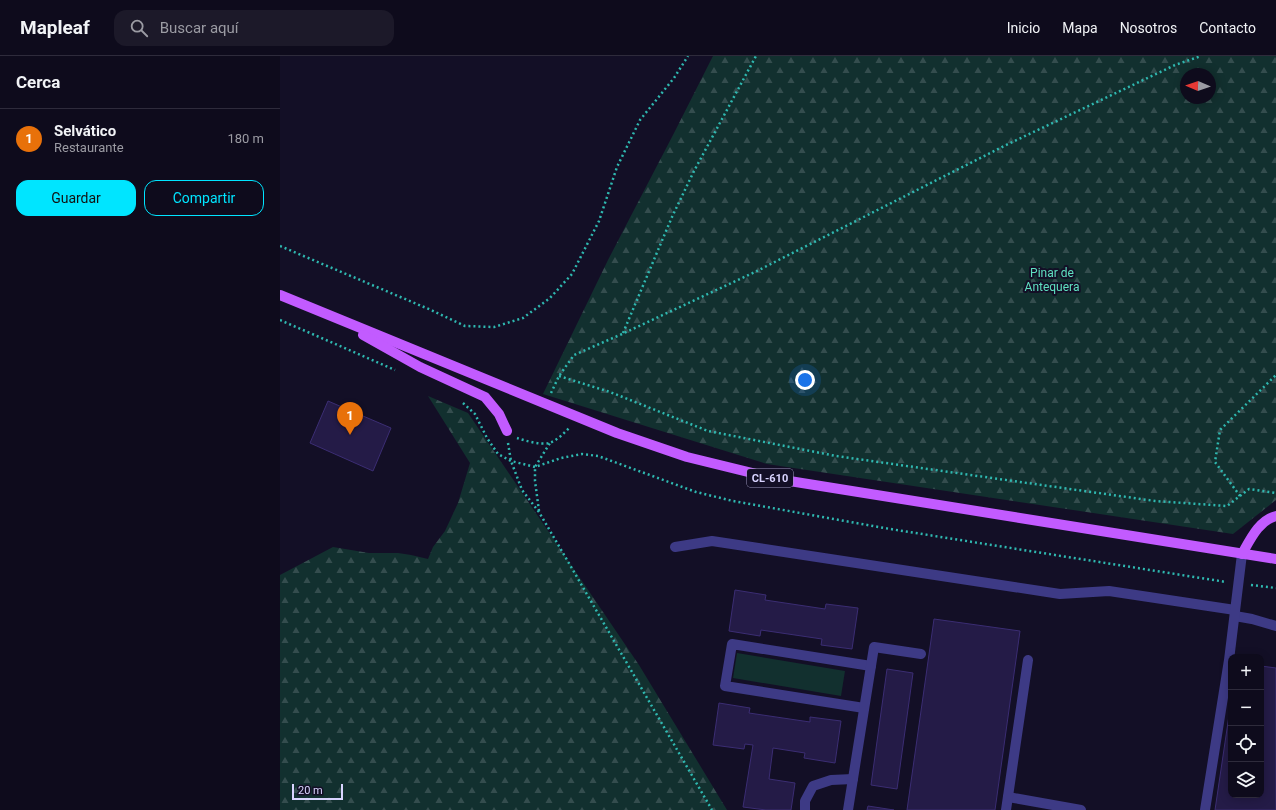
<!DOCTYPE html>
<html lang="es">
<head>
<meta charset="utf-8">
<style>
	body { margin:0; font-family:Roboto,sans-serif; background:#1c1929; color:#f1f3f6 }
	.controls { position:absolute; right:12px; bottom:12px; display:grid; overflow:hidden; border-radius:8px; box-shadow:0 2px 10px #0003 }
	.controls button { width:36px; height:36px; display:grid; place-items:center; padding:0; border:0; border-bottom:1px solid #2e2b3b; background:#0e0b1c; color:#f1f3f6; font:20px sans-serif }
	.compass { position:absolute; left:900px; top:12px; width:36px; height:36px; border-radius:50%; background:#0e0b1c; box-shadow:0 2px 10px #0003; rotate:272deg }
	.scale { position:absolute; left:12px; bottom:10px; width:51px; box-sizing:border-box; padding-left:4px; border:2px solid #d9d4ff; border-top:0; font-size:11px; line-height:14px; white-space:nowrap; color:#d9d4ff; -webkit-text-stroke:3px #130f26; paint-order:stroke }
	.you { position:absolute; left:525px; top:324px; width:14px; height:14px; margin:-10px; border:3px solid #fff; border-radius:50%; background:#1a73e8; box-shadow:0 0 0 6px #1a73e833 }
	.badge { display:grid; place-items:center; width:26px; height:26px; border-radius:50%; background:#00e5ff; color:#fff; font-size:13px; font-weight:700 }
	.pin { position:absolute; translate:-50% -33px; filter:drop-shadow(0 1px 2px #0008) }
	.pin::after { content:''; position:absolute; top:21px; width:14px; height:12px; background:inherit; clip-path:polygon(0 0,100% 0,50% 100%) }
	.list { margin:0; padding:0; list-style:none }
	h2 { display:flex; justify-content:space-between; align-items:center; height:52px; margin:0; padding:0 16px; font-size:17px }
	h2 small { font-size:13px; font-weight:400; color:#9b9ba3 }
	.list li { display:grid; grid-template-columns:26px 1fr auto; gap:12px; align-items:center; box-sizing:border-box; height:60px; padding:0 16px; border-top:1px solid #2e2b3b }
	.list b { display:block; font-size:15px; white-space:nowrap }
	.list p { margin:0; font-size:13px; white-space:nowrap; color:#9b9ba3 }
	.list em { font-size:13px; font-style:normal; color:#9b9ba3 }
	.actions { display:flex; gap:8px; padding:12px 16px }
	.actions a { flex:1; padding:9px 0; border:1px solid #00e5ff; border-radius:12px; text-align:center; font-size:14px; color:#00e5ff }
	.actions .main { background:#00e5ff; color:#111 }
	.icon { flex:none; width:22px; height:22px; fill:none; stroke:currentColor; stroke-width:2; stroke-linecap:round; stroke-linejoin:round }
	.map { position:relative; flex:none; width:996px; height:754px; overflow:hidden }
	header { display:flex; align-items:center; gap:24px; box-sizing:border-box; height:56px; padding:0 20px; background:#0e0b1c; border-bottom:1px solid #2e2b3b }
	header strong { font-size:19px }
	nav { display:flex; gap:22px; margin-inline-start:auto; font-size:14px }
	.search { width:280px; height:36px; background:#1c1929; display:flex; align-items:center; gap:10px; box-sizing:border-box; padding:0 14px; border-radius:12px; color:#9b9ba3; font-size:15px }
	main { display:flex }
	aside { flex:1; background:#0e0b1c }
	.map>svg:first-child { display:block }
	.forest { fill:url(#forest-firs); fill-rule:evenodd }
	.green { fill:#12302f }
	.building { fill:#241b47; stroke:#3b2d73 }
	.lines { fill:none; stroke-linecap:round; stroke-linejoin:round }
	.path { stroke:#2fb8b0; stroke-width:2.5; stroke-dasharray:2 3; stroke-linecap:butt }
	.minor { stroke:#3d3a85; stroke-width:10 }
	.major { stroke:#c25bff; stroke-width:10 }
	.labels { text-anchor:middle; stroke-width:4; stroke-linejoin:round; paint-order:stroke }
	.shield { fill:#130f26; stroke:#9e99be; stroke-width:1 }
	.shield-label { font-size:11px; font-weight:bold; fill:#d9d4ff }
	.park-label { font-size:12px; fill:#5fe0c0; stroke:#130f26 }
</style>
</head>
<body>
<header>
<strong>Mapleaf</strong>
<div class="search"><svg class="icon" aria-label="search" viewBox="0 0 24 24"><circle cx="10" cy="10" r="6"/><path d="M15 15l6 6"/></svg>Buscar aquí</div>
<nav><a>Inicio</a><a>Mapa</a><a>Nosotros</a><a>Contacto</a></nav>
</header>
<main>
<aside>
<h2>Cerca<small></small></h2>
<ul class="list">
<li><span class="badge" style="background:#e8710a">1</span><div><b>Selvático</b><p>Restaurante</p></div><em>180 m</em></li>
</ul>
<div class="actions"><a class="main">Guardar</a><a>Compartir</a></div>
</aside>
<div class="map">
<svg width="996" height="754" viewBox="0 0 996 754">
	<defs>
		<pattern id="forest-firs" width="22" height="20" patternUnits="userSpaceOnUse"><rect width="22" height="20" fill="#12302f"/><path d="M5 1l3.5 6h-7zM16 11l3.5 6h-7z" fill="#344d4e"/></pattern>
	</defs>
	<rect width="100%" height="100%" fill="#130f26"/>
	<g class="forest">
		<path d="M433,0H996V444L953,478L487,408L263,338L328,204L393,79ZM906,18H930V42H906Z"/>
		<polygon points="148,340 188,357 359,609 447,754 0,754 0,519 53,491 89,497 118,497 131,499 148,503 153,491 165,475 178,447 190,407"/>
	</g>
	<polygon class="green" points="457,597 565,615 561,640 453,622"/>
	<g class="building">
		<polygon points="48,345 111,372 93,415 30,387"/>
		<polygon points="455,534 486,539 485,544 545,553 546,548 578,552 572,593 541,589 542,583 481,574 480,580 449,575"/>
		<polygon points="654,563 740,575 715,754 627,754"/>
		<polygon points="981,610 996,612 996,754 935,754 951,646 951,739 981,739"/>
		<polygon points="607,613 633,617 617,733 591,729"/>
		<polygon points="439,647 470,652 469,657 530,666 530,661 561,665 555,707 524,702 525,697 493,692 489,723 515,727 511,754 486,754 463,751 473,689 465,688 464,693 433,689"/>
		<polygon points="588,750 614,754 587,754"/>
	</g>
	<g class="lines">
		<g class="path">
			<polyline points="0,190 151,254 185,270 214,271 243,262 270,242 292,218 319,165 337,111 360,64 394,22 408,0"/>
			<polyline points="0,264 115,314"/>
			<polyline points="343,277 392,161 414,115 476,0"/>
			<polyline points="279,320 330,336 428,375 556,400 875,445 947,450 969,433 996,437"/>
			<polyline points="271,337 279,320 294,299 342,278 475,216 724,90 895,9 921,0"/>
			<polyline points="183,347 195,358 207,382 218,398 231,405 255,411 281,402 302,398 318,400 416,436 453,445 604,472 946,526"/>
			<path d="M237,382C246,385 260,389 269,387C277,385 285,376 290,371"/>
			<polyline points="228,387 231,405 242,434 259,456 290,509 432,754"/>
			<polyline points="960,440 935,406 940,374 996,319"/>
			<polyline points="259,455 255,425 255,411 270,387"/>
			<polyline points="971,529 996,532"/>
		</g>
		<g class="minor">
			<polyline points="395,491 432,485 780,538 829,535 955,554"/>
			<polyline points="955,560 972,563 996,570"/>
			<polyline points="584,652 445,630 452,588 591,610"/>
			<polyline points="728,741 801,754"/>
			<polyline points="525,754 525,745 533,730 551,724 573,723"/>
			<polyline points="568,754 594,591 641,598"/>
			<polyline points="726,754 748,604"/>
			<polyline points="925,754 949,604 962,498"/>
		</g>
		<g class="major">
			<polyline points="0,239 337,377 407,401 497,423 996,503"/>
			<polyline points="83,279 140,311 205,341 219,358 227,375"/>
			<path d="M962,498C970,484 979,464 996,460"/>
		</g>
	</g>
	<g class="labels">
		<rect class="shield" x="467" y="413" width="46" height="18" rx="3"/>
		<g class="shield-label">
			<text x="490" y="426">CL-610</text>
		</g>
		<g class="park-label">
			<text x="772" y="221">Pinar de<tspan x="772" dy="14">Antequera</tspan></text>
		</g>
	</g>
</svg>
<div class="controls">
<button>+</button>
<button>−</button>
<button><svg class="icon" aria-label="locate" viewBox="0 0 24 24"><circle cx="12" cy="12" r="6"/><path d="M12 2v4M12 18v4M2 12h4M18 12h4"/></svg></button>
<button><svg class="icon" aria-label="layers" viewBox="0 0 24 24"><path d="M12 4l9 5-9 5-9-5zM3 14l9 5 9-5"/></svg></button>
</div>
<svg class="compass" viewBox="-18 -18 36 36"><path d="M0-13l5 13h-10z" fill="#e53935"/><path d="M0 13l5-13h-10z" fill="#9b9ba3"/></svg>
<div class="scale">20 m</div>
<div class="you"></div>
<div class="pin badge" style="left:70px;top:379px;background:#e8710a">1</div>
</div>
</main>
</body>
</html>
